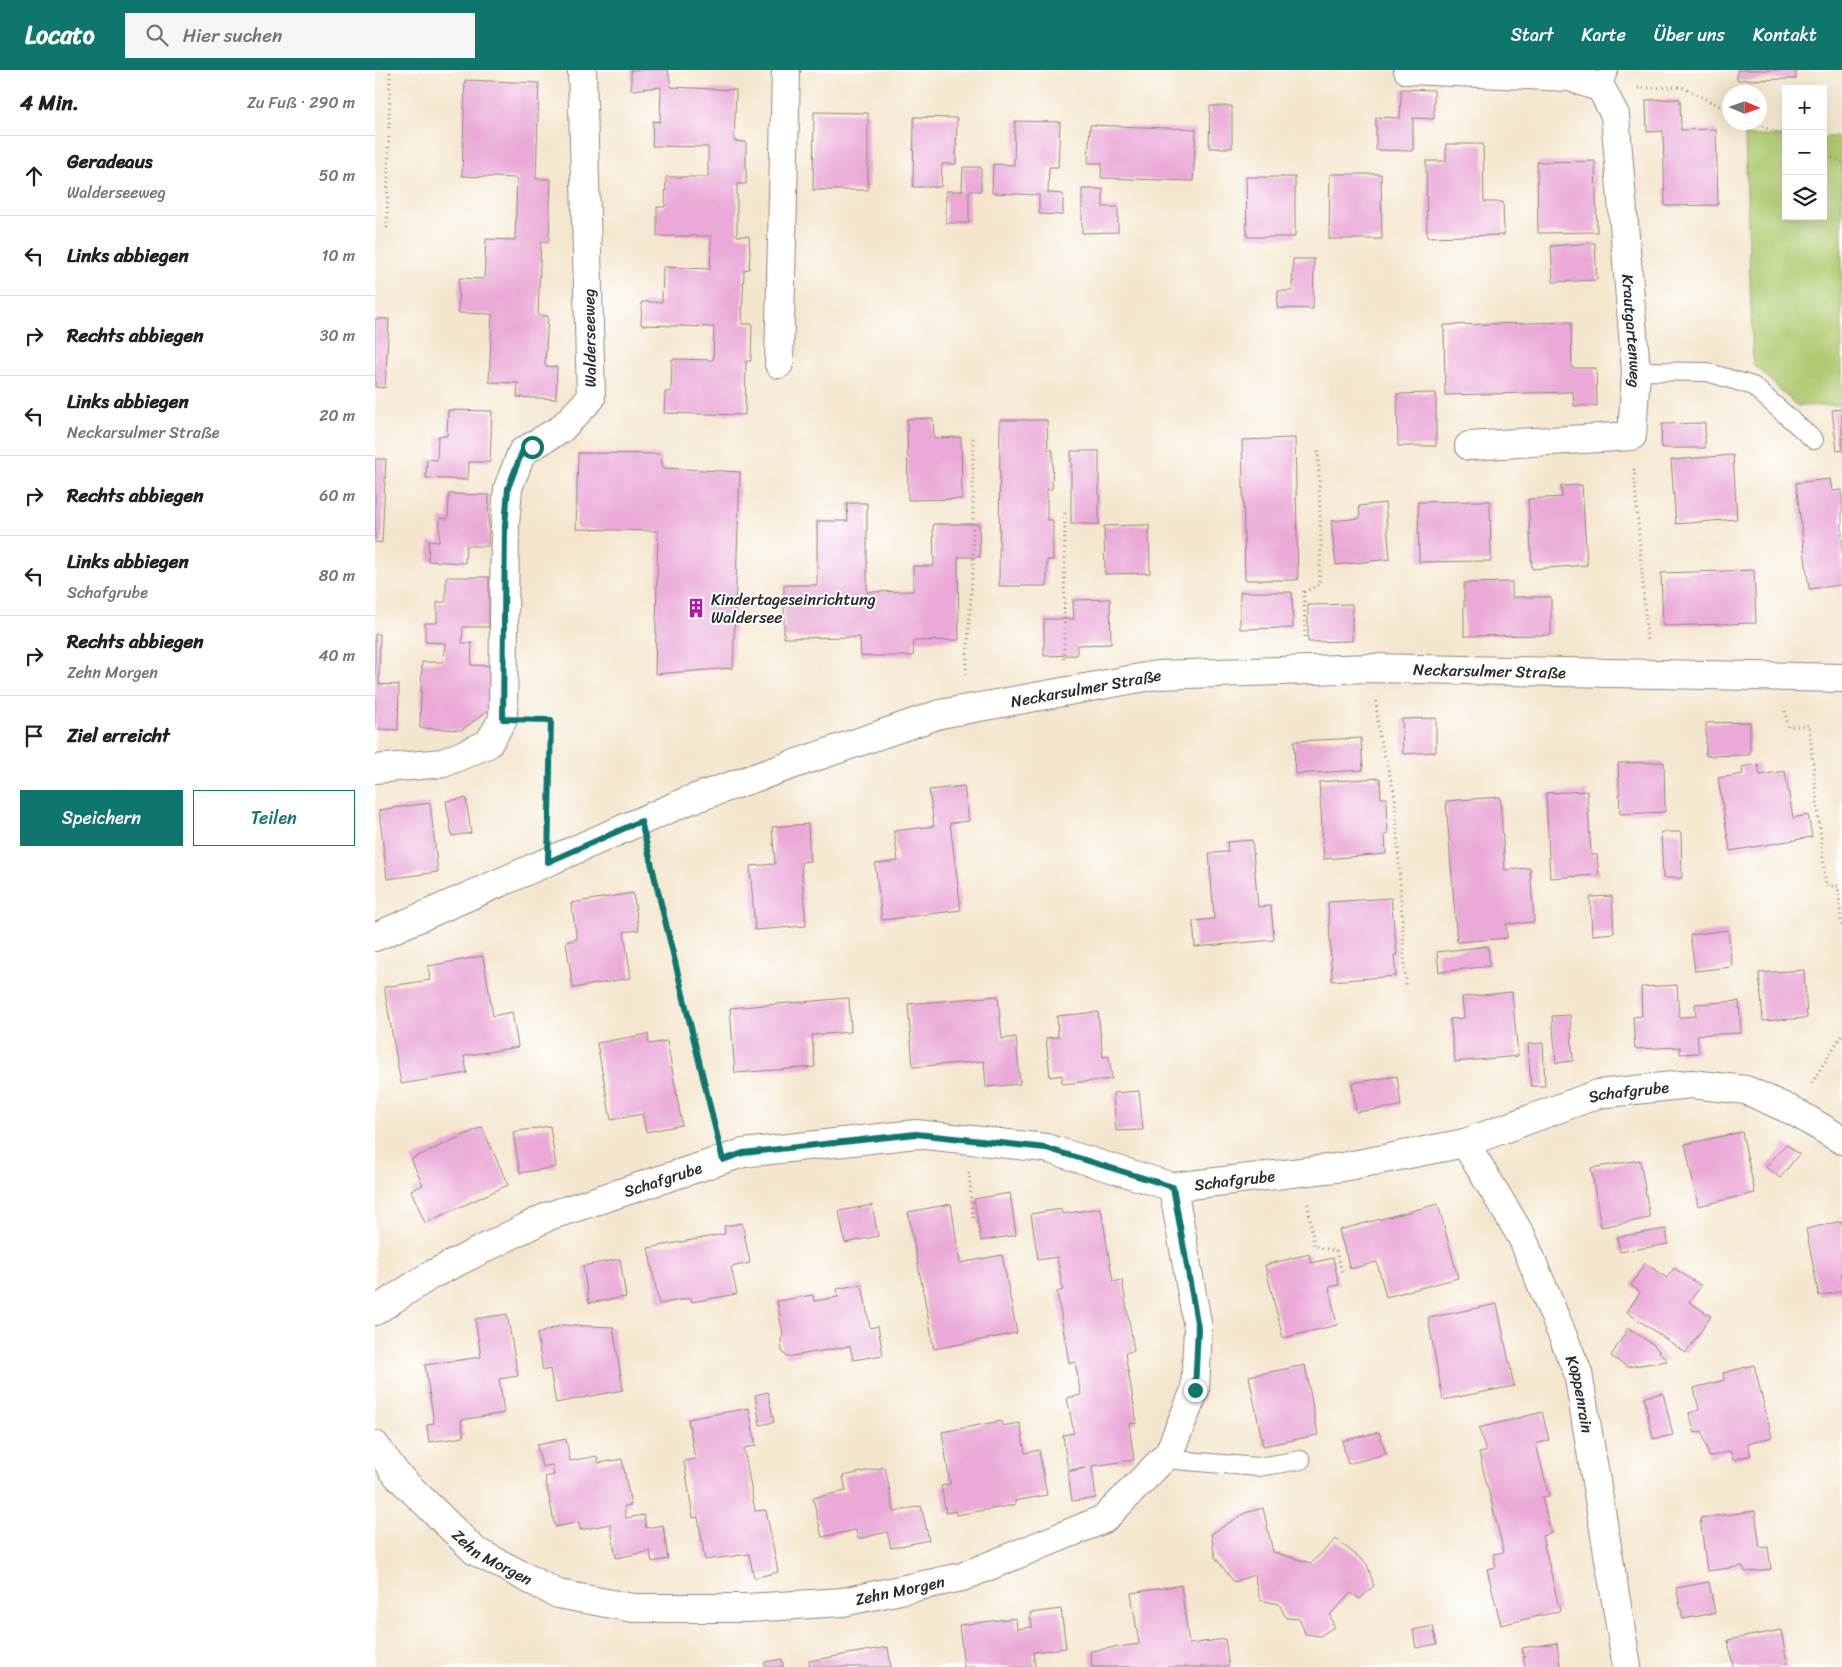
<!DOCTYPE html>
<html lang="de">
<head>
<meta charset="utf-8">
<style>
	body { margin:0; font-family:Sriracha,sans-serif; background:#f6f6f6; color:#202124 }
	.controls { position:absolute; right:15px; top:15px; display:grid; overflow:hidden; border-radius:0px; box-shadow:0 5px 20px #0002 }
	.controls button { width:45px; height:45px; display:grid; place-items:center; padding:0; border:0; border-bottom:1px solid #e0e0e0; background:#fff; color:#202124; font:25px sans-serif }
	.compass { position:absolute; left:1347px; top:15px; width:45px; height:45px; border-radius:50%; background:#fff; box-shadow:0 5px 20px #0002; rotate:92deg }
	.stop { position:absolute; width:15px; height:15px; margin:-11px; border:4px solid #0f766e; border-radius:50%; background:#fff }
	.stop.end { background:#0f766e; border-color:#fff; box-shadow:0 1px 5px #0008 }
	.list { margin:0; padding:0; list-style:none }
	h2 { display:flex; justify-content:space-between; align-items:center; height:65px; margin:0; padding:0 20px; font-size:21px }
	h2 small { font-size:16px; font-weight:400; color:#757577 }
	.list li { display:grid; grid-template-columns:32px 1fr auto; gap:15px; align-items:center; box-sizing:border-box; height:80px; padding:0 20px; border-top:1px solid #e0e0e0 }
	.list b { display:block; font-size:19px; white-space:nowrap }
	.list p { margin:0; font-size:16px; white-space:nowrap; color:#757577 }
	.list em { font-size:16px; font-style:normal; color:#757577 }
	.actions { display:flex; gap:10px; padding:15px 20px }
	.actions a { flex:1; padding:11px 0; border:1px solid #0f766e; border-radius:0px; text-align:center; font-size:18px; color:#0f766e }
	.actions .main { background:#0f766e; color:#fff }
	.icon { flex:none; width:28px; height:28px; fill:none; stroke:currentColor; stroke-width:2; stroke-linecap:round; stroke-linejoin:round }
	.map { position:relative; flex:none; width:1467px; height:1597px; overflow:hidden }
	header { display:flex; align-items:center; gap:30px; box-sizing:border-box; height:70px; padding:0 25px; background:#0f766e; color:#fff }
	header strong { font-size:24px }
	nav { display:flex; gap:28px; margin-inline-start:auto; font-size:18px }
	.search { width:350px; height:45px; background:#f6f6f6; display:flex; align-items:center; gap:12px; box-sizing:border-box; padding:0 18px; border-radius:0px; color:#757577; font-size:19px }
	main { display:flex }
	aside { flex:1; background:#fff }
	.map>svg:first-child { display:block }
	.green { fill:#afca70; stroke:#6d7a4e }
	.building { fill:#eaa9d7 }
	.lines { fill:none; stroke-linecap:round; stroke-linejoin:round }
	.service-casing { stroke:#90887c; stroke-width:20 }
	.minor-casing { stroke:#90887c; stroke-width:30 }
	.path { stroke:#90887c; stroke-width:3; stroke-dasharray:1 4; stroke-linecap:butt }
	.service { stroke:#fff; stroke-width:18 }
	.minor { stroke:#fff; stroke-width:28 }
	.route { stroke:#0f766e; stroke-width:6 }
	.labels { text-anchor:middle; stroke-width:4; stroke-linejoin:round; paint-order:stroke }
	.street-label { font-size:16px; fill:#2b2b2b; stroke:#fff }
	.poi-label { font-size:16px; fill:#2b2b2b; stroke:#fff; text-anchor:start }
</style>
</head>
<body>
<header>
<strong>Locato</strong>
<div class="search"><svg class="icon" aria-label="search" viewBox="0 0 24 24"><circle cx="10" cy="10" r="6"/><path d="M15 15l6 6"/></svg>Hier suchen</div>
<nav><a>Start</a><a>Karte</a><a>Über uns</a><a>Kontakt</a></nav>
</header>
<main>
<aside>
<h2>4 Min.<small>Zu Fuß · 290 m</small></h2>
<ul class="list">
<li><svg class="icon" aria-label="ahead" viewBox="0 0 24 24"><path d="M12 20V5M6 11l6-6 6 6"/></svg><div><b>Geradeaus</b><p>Walderseeweg</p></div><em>50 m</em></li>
<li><svg class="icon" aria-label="left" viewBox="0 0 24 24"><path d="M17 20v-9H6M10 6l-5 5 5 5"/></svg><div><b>Links abbiegen</b></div><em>10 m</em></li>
<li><svg class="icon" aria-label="right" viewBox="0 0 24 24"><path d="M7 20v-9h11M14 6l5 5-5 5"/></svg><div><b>Rechts abbiegen</b></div><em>30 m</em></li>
<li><svg class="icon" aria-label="left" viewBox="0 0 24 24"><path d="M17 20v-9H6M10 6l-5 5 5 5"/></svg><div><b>Links abbiegen</b><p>Neckarsulmer Straße</p></div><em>20 m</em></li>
<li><svg class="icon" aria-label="right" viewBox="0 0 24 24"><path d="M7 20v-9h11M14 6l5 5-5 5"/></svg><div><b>Rechts abbiegen</b></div><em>60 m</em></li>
<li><svg class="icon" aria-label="left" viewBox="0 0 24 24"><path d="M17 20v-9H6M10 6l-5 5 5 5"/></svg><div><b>Links abbiegen</b><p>Schafgrube</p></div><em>80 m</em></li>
<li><svg class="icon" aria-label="right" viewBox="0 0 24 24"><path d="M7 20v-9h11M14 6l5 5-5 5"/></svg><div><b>Rechts abbiegen</b><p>Zehn Morgen</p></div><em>40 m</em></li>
<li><svg class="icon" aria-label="arrive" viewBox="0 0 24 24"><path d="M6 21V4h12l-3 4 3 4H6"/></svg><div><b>Ziel erreicht</b></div></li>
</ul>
<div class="actions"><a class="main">Speichern</a><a>Teilen</a></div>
</aside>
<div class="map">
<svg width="1467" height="1597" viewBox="0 0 1467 1597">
	<rect width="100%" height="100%" fill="#fff"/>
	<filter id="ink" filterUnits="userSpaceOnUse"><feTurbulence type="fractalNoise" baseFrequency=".02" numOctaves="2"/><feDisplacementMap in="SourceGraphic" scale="10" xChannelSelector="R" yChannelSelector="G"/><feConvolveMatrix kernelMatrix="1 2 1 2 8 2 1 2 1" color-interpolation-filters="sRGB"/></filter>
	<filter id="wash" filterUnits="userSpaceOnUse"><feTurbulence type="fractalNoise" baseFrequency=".0096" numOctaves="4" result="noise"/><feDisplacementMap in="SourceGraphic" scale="20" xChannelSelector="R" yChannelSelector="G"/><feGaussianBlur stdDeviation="1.12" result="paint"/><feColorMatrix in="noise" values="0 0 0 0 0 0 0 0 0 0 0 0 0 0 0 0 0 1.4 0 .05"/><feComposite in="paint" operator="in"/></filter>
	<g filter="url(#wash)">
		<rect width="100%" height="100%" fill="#f4e6ce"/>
		<polygon class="green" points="1370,66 1411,66 1411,146 1448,146 1448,67 1467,67 1467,335 1422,336 1378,294"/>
		<g id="blocks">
			<g class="building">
				<polygon points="256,0 293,0 296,17 361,20 359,71 371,72 371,114 362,114 362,166 374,166 375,183 374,199 369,200 367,254 377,254 376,291 371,291 370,345 289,343 290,322 296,322 297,289 338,290 339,257 266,255 267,232 287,232 288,197 335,199 336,166 282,166 282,137 290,137 291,107 333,107 333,77 277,76 278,51 285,52 286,17 256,20"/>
				<polygon points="1362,0 1421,0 1421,9 1362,10"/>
				<polygon points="90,10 164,13 161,109 176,109 174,172 166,172 163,245 173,246 170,296 182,297 181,329 142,327 143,313 114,312 117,244 83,243 84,208 109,209 111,169 140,170 142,108 87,106"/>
				<polygon points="1026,19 1059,20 1059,49 1038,48 1038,81 1001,80 1001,47 1025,48"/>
				<polygon points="1305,29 1306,60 1341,59 1343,135 1290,136 1288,61 1272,62 1271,30"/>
				<polygon points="835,36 857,36 857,78 834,78"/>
				<polygon points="439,42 493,43 493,120 438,120"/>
				<polygon points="539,47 582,48 581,94 567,94 566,117 538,117"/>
				<polygon points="640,51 685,52 683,97 674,97 673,123 688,124 688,145 664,144 664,125 617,123 618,94 639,95"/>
				<polygon points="715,55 821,59 818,111 726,108 727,93 713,93"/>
				<polygon points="1071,74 1108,74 1109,132 1128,132 1129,165 1052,167 1051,91 1071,91"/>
				<polygon points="1220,91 1222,162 1163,163 1162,92"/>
				<polygon points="588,97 606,97 606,121 594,121 594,153 571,153 571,121 587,121"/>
				<polygon points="955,104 1006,104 1007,169 954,169"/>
				<polygon points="871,107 920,107 920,167 872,167"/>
				<polygon points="707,119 728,119 728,137 743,137 743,162 707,163"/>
				<polygon points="1220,173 1222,210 1178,212 1176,176"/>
				<polygon points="918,189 939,189 938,239 902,238 903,221 917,221"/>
				<polygon points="0,249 14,249 10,318 0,317"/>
				<polygon points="1196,252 1197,298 1221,298 1222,336 1199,336 1198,322 1070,325 1069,255"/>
				<polygon points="1061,323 1061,376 1023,376 1022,324"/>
				<polygon points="1467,339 1467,380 1462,381 1457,340"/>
				<polygon points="73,340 117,341 115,392 94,392 93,410 51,408 52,389 62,390 63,366 72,366"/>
				<polygon points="558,348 559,368 586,367 587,429 533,430 532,349"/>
				<polygon points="625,350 672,350 673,380 678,380 677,419 672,419 672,450 678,450 678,490 672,490 672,516 624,516"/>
				<polygon points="1330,353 1330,378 1286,378 1287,354"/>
				<polygon points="920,368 923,510 870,510 867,370"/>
				<rect x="696" y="381" width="28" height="73"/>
				<polygon points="203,383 285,384 288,398 365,402 358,598 280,604 283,461 201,459"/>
				<polygon points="1358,385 1362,449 1301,454 1296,390"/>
				<polygon points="0,389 11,389 7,473 0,472"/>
				<polygon points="1455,409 1457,421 1467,420 1467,515 1434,519 1421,413"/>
				<polygon points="1207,415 1212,495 1157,499 1153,429 1187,427 1186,416"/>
				<polygon points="74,424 114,425 113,476 91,476 90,493 53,491 54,471 64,472 65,448 73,449"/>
				<polygon points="1115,431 1116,491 1044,492 1043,432"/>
				<polygon points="472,433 492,433 492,522 538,521 538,496 559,496 558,454 604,454 605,487 583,487 584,570 539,571 538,586 486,586 485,567 409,568 409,515 442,515 442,451 473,451"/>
				<polygon points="1010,433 1015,489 961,495 956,451 985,448 984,436"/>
				<polygon points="774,455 775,503 730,504 729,456"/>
				<polygon points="1379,500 1381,553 1288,556 1286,503"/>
				<polygon points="71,507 114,507 114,557 88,557 87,573 97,573 96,595 123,596 122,634 87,660 45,658 47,592 68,592 70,573 50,572 50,553 62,553 62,532 71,532"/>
				<polygon points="1137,512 1137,527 1176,527 1176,565 1089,566 1089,513"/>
				<polygon points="865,522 917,522 918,558 865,559"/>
				<polygon points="735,529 736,574 702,575 702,585 669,586 669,549 699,549 698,530"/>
				<polygon points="977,534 977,571 933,572 933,535"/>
				<polygon points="0,564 5,564 4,614 24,615 23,660 0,659"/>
				<polygon points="1061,648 1061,682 1028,684 1027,649"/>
				<polygon points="1375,652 1375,685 1331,686 1331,653"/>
				<polygon points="986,668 988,700 920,704 919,671"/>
				<polygon points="1289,692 1290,742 1245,744 1243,693"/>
				<polygon points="1383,694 1385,705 1410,701 1418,748 1433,745 1437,767 1355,781 1343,708 1368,704 1367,697"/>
				<polygon points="1005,708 1006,728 1012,728 1013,764 1010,765 1011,784 949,789 944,712"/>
				<polygon points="589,716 594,751 575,753 586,840 507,850 500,794 523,791 519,761 559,756 554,720"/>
				<polygon points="1212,721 1216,785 1222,785 1224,805 1175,808 1171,723"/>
				<polygon points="1125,727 1130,800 1155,798 1159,852 1131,854 1132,868 1082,872 1071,731"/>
				<polygon points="91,728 96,763 77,766 71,731"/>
				<polygon points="55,733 63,802 12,809 4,740"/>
				<polygon points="433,754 435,791 426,792 431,856 380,860 375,796 400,794 397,757"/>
				<polygon points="1286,762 1306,762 1307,808 1288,808"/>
				<polygon points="877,770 883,837 896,836 899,870 820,877 818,851 839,849 834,783 853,782 852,772"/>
				<polygon points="258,823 264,860 249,862 256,908 198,918 191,872 202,869 196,833"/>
				<polygon points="1237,826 1239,863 1217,865 1215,827"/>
				<polygon points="1016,828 1022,885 1019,885 1021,906 957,911 953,832"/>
				<polygon points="1353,860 1357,897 1320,901 1315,865"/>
				<polygon points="1113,876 1115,896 1064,902 1062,882"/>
				<polygon points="108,886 118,946 137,942 143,977 89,986 92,1003 26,1014 9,917 55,910 53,896"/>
				<polygon points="1429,900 1432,948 1388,951 1384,903"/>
				<polygon points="1302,915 1304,947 1321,946 1320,934 1364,931 1366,963 1322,965 1324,983 1305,984 1305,977 1260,979 1258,947 1267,946 1266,917"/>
				<polygon points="1137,922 1143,986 1080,992 1075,949 1089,948 1087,927"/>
				<polygon points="623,926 627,969 641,967 645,1014 611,1017 609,991 538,997 533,934"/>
				<polygon points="474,928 476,962 437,965 440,997 360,1003 355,938"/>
				<polygon points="723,942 728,987 734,986 737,1009 687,1014 687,1005 675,1007 671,968 683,967 682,946"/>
				<polygon points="1195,945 1198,991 1181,993 1177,946"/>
				<polygon points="273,964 274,974 292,971 307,1055 271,1062 267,1044 236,1050 222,973"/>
				<polygon points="1168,973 1170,1016 1156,1016 1153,974"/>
				<polygon points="1022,1006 1026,1036 981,1042 977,1013"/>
				<polygon points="764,1021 768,1060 741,1061 738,1023"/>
				<polygon points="175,1056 181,1097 145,1103 138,1062"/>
				<polygon points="107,1057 133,1115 50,1153 36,1120 48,1115 36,1089"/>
				<polygon points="1367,1062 1380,1123 1323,1136 1310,1074"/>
				<polygon points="1411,1074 1424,1084 1405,1108 1391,1097"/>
				<polygon points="1265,1090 1275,1148 1226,1157 1216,1098"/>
				<polygon points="635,1123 641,1165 606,1171 599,1129"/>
				<polygon points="576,1134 585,1193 627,1185 642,1263 559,1279 533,1142"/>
				<polygon points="1063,1134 1083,1208 1011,1227 1002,1192 975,1199 964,1160"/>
				<polygon points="497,1135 503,1166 470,1173 464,1141"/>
				<polygon points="726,1138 738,1212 747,1210 759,1281 750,1283 762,1353 754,1354 759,1390 717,1396 721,1428 697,1431 693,1402 710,1398 693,1400 688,1365 699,1363 692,1328 706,1325 700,1292 694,1293 682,1222 688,1220 682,1187 663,1190 656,1144 686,1139 687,1144"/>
				<polygon points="1467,1151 1467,1221 1444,1226 1431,1159"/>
				<polygon points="367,1153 375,1193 356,1197 362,1224 317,1232 316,1228 284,1234 273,1178 350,1164 349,1156"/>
				<polygon points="1291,1159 1293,1174 1245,1182 1242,1167"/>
				<polygon points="934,1184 936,1193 958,1188 964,1215 954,1217 962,1255 908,1268 890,1195"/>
				<polygon points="245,1189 251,1227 214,1233 208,1196"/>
				<polygon points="1270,1193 1292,1208 1299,1198 1326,1216 1314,1232 1336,1246 1311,1283 1252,1242 1265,1222 1256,1215"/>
				<polygon points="487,1214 495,1258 503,1256 508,1285 478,1290 475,1276 412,1287 407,1281 406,1270 408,1265 402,1231 438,1225 439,1231 463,1227 462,1219"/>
				<polygon points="1122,1234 1139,1316 1068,1330 1053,1248"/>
				<polygon points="132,1244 143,1306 124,1309 129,1343 86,1350 89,1367 54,1372 52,1355 59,1353 50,1295 106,1287 100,1249"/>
				<polygon points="187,1255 238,1257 248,1320 181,1333 175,1299 168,1301 162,1264"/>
				<polygon points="1253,1258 1279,1275 1292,1291 1252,1297 1236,1286"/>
				<polygon points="930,1295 943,1365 888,1376 874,1306"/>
				<polygon points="1379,1295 1397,1367 1373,1374 1376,1385 1358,1390 1355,1381 1334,1387 1327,1361 1320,1363 1314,1343 1324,1340 1319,1318 1349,1310 1348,1303"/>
				<polygon points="393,1322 399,1352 385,1355 380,1325"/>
				<polygon points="1288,1323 1298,1365 1278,1369 1269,1327"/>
				<polygon points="374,1338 381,1376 369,1378 380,1441 391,1440 403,1502 379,1508 374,1484 330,1490 323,1447 318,1448 309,1391 320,1389 313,1349"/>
				<polygon points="1167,1342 1174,1370 1161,1374 1174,1426 1167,1427 1176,1463 1167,1466 1185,1541 1126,1555 1112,1499 1121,1497 1118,1484 1129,1482 1104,1383 1111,1382 1104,1358"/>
				<polygon points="626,1351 627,1356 645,1353 650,1383 664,1380 672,1425 640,1431 640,1435 581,1445 580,1441 571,1443 566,1416 575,1414 567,1362"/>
				<polygon points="1004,1362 1011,1384 973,1394 967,1371"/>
				<polygon points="191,1369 195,1391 222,1386 224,1393 247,1389 256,1435 249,1436 251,1448 269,1445 271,1458 288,1455 293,1489 277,1492 275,1481 241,1488 235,1454 205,1460 204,1452 180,1457 170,1407 179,1405 177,1395 167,1397 162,1375"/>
				<polygon points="510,1397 519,1442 546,1436 554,1470 516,1478 512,1462 483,1469 481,1460 447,1467 438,1428 471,1421 468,1406"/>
				<polygon points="888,1438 898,1482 936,1493 961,1469 992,1494 999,1516 985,1529 976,1523 955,1545 959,1557 945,1566 930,1564 925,1549 911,1548 904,1534 885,1530 879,1505 859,1512 840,1487 836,1464 870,1443"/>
				<polygon points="1380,1441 1385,1478 1393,1477 1396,1499 1370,1502 1368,1496 1332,1501 1325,1448"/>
				<polygon points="1334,1512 1340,1543 1308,1549 1301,1518"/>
				<polygon points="806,1515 814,1574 850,1569 854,1597 717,1597 715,1581 764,1574 756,1523"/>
				<polygon points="686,1539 691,1578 658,1582 660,1597 589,1597 584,1555 641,1548 642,1559 657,1557 655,1543"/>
				<polygon points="1058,1556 1062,1574 1041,1578 1038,1560"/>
				<polygon points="1406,1560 1413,1597 1358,1597 1353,1570"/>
				<polygon points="1182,1573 1185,1597 1150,1597 1147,1578"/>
				<polygon points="513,1577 516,1597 435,1597 434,1591"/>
				<polygon points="407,1589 408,1597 390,1597 390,1592"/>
			</g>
		</g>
	</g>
	<g filter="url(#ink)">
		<use href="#blocks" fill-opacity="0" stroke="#90887c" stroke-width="1"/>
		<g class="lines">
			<defs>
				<g id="service">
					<polyline points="1226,18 1234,0"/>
					<polyline points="1261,301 1332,302 1378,316 1439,370"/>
					<polyline points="789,1389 883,1397 926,1390"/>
				</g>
				<g id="minor">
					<path id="s1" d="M1033,0L1195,7L1226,18L1240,45L1261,301L1257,366L1094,376"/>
					<polyline points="404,294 411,0"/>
					<polyline points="0,699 68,693 113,674 128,649 130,455 133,418 147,382 186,359 216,328 207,0"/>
					<path id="s2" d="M0,867L312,731L565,644L782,605L997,598L1467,608"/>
					<path id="s3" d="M1090,1073L1147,1167L1203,1303L1252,1597"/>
					<path id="s4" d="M0,1241L56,1205L174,1146L368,1083L541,1064L671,1078L798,1117L968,1097L1090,1073L1223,1024L1316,1014L1371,1020L1420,1042L1467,1070"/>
					<path id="s5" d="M0,1375L22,1405L100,1481L183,1524L258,1538H373L468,1532L587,1507L729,1449L794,1383L820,1320L823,1258L798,1117"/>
				</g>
			</defs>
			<use href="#service" class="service-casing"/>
			<use href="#minor" class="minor-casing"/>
			<g class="path">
				<polyline points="1263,18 1307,17 1354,41"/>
				<polyline points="1378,52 1411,67"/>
				<polyline points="1448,84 1467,92"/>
				<polyline points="12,158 15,0"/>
				<polyline points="1259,399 1272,570"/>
				<polyline points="930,567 929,522 944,515 946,477 943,378"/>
				<polyline points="689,589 690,439"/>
				<polyline points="591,604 598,493 598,366"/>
				<polyline points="1001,631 1004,665 1020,725 1031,917"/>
				<polyline points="1410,641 1413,657 1434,655 1451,816 1463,816 1467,858"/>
				<polyline points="161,650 176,650 174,754"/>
				<polyline points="275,784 340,1057"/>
				<polyline points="1437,1013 1467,964"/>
				<polyline points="594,1102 598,1152"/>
				<polyline points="933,1134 939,1176 961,1181 968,1205"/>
			</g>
			<use href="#service" class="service"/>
			<use href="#minor" class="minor"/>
		</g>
	</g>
	<g class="lines" filter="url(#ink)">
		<polyline class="route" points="157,377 147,382 133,418 130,456 128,649 176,650 173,792 266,751 348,1090 368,1083 541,1064 671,1078 798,1117 823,1258 820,1320"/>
	</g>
	<defs>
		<symbol id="building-bare" viewBox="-9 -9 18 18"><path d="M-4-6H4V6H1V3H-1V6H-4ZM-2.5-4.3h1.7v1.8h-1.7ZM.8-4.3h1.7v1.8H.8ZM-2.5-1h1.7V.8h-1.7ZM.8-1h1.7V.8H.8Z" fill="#b5179e" stroke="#fff" stroke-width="2.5" paint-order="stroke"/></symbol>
	</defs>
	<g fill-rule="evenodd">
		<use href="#building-bare" x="307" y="524" width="28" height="28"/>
	</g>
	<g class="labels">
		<g class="street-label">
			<text dy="6" stroke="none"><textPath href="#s1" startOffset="442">Krautgartenweg</textPath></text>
			<text transform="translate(214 268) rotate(-91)" y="6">Walderseeweg</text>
			<text dy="6" stroke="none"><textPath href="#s2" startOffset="1161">Neckarsulmer Straße</textPath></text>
			<text dy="6" stroke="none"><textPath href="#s2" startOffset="756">Neckarsulmer Straße</textPath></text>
			<text dy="6" stroke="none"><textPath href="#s4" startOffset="1308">Schafgrube</textPath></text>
			<text dy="6" stroke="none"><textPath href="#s4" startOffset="318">Schafgrube</textPath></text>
			<text dy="6" stroke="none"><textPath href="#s4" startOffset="902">Schafgrube</textPath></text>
			<text dy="6" stroke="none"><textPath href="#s3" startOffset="278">Koppenrain</textPath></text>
			<text dy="6" stroke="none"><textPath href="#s5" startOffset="164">Zehn Morgen</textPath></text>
			<text dy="6" stroke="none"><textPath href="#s5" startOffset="584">Zehn Morgen</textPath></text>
		</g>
		<g class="poi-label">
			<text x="336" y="535">Kindertageseinrichtung<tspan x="336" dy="18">Waldersee</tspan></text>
		</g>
	</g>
</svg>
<div class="controls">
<button>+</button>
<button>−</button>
<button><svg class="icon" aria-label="layers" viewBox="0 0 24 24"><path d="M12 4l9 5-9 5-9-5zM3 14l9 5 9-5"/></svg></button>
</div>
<svg class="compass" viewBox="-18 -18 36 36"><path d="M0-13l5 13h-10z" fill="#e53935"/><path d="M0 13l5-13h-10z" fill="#757577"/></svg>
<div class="stop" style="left:157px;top:377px"></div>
<div class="stop end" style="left:820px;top:1320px"></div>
</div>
</main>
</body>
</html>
